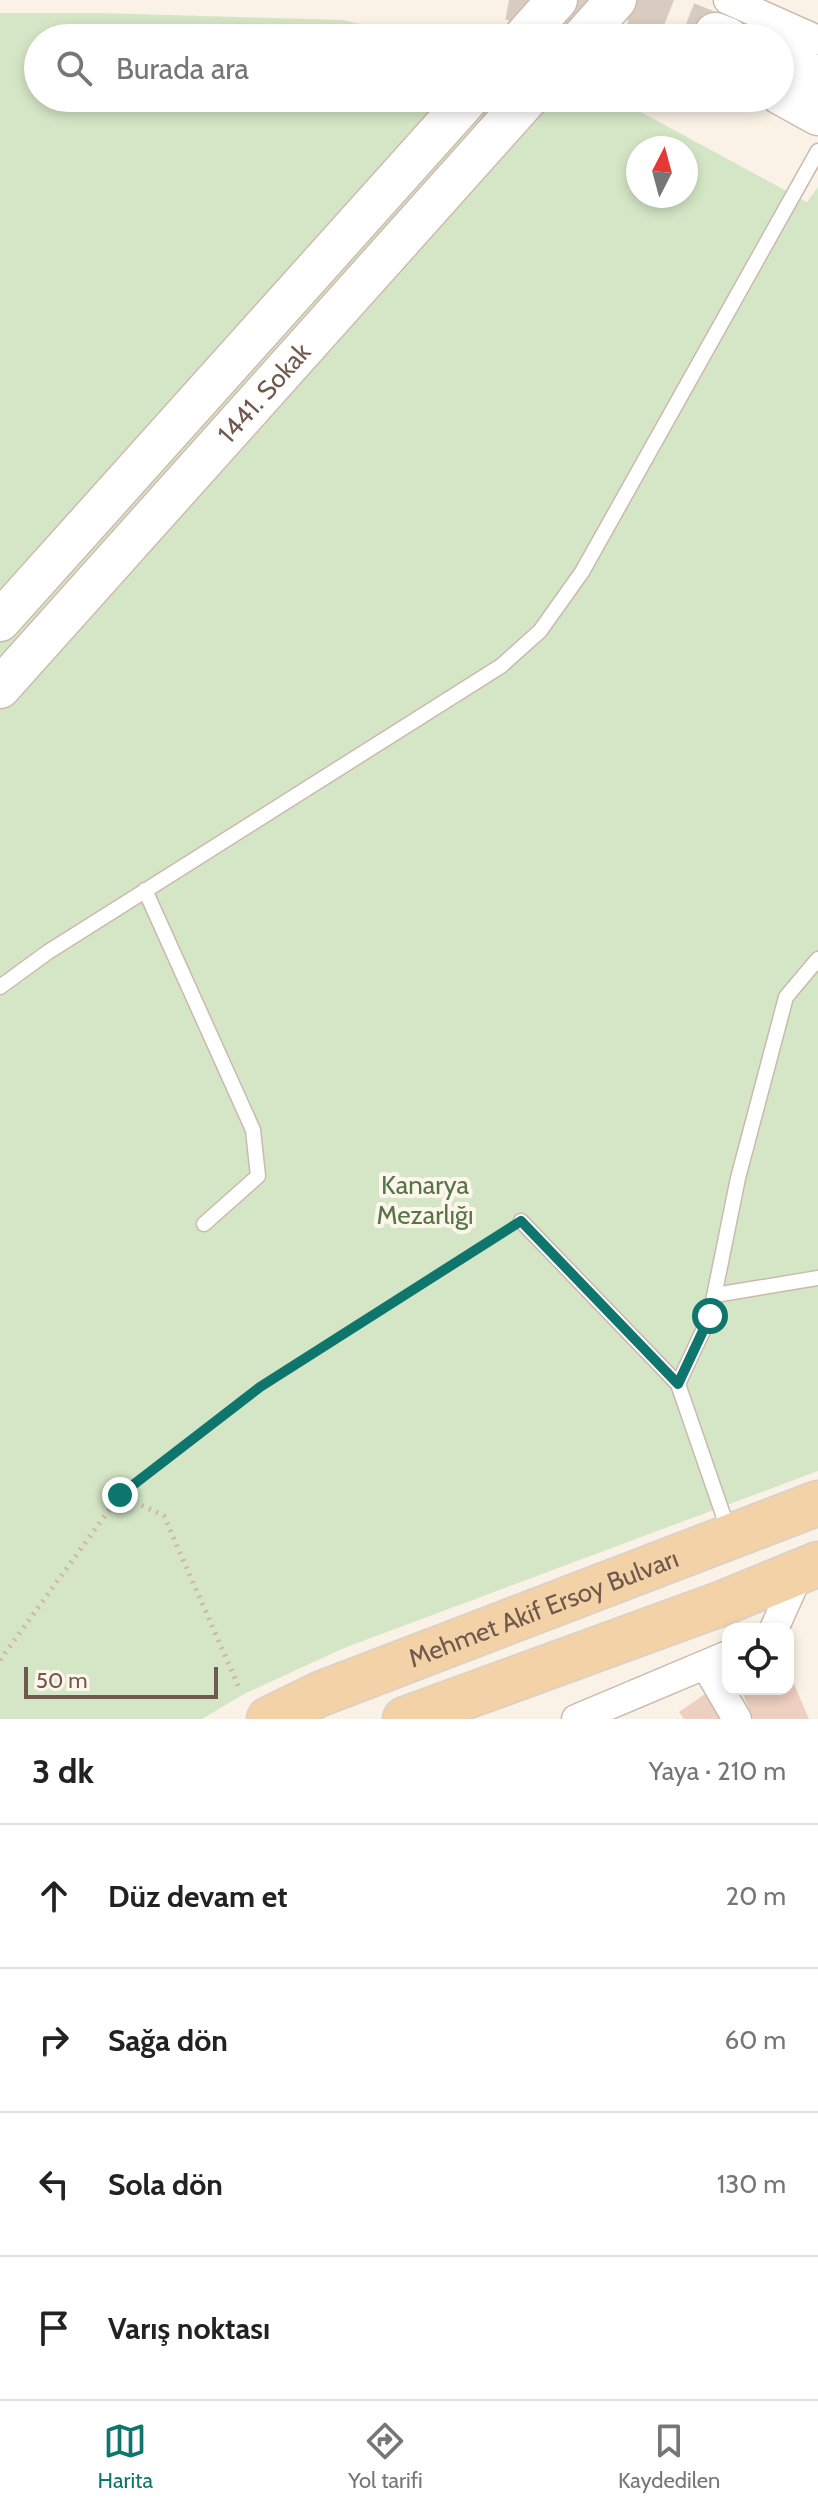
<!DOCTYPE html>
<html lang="tr">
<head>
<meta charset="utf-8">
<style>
	body { margin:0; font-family:Cabin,sans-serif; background:#f2f2f2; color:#222 }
	.controls { position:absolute; right:24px; bottom:24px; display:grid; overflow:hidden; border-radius:16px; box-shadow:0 4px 12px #0003 }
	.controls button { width:72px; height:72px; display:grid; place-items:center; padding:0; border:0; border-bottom:2px solid #e0e0e0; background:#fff; color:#222; font:40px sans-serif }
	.compass { position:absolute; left:626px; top:136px; width:72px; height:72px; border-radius:50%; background:#fff; box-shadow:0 4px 12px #0003; rotate:6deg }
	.scale { position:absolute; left:24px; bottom:20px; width:194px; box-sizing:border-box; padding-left:8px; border:4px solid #71594e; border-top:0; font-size:22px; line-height:28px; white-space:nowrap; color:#71594e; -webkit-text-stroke:6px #fdf6ed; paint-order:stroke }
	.stop { position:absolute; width:24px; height:24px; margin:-18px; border:6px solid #0f766e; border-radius:50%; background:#fff }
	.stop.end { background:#0f766e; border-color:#fff; box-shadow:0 2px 8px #0008 }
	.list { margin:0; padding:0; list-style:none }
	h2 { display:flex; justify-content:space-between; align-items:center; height:104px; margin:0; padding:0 32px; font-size:34px }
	h2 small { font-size:26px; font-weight:400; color:#767676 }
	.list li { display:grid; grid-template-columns:52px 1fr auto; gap:24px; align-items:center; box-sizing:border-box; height:144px; padding:0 32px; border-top:2px solid #e0e0e0 }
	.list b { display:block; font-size:30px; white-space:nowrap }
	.list em { font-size:26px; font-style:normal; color:#767676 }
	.icon { flex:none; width:44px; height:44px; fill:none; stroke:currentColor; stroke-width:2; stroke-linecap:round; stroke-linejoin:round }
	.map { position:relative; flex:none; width:818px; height:1719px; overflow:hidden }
	.search { position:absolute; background:#fff; box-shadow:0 4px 12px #0003; left:24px; right:24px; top:24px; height:88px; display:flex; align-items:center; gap:20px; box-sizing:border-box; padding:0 28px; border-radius:44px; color:#767676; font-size:30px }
	.sheet { height:680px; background:#fff }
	nav { display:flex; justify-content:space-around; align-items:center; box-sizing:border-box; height:112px; border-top:2px solid #e0e0e0; background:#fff; font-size:22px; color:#767676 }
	nav a { display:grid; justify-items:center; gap:4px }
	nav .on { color:#0f766e }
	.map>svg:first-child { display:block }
	.green { fill:#d5e6c6; fill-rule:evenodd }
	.building { fill:#edd0c1 }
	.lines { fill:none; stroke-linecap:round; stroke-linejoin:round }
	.secondary-tunnel { stroke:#d8ccc1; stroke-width:40; stroke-dasharray:40 20; stroke-linecap:butt }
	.lane-casing { stroke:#cbb9ae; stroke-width:17 }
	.street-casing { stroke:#cbb9ae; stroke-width:31 }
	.secondary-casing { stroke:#cfbbaf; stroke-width:43 }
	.primary-casing { stroke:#d7d1cd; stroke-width:47 }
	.path { stroke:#d1b4a4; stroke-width:5; stroke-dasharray:2 6; stroke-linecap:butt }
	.lane { stroke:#fff; stroke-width:14 }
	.street { stroke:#fff; stroke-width:28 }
	.secondary { stroke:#fff; stroke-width:40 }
	.primary { stroke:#f2d2a6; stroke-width:44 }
	.route { stroke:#0f766e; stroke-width:10 }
	.labels { text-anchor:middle; stroke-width:8; stroke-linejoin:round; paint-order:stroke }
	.street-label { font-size:26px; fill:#71594e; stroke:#fdf6ed }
	.park-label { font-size:26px; fill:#577647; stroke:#fdf6ed }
</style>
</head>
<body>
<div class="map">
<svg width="818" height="1719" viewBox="0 0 818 1719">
	<rect width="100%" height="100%" fill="#faf2e7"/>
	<path class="green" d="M0,13H101L342,20L423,38H38V98H615L807,202L818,187V1471L344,1648L244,1694L202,1719H0ZM638,148H686V196H638Z"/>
	<g class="building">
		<polygon points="788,1670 809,1719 753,1719 743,1694 754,1689 788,1689"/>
		<polygon points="708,1692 726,1719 684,1719 679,1712"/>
	</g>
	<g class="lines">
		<g class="secondary-tunnel">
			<polyline points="509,0 569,11 641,38"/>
			<polyline points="631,0 715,33"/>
		</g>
		<defs>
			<g id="lane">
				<polyline points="145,890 253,1130 258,1176 204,1224"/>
				<polyline points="0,987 48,952 501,666 540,631 582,572 818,151"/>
				<polyline points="521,1221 678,1384 729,1532"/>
				<polyline points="715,1295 818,1278"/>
				<polyline points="678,1384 710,1316 738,1178 786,997 818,959"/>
			</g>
			<g id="street">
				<polyline points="728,0 818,40"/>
				<polyline points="774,1629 800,1571"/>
				<polyline points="706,1666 737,1719"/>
				<polyline points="576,1719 728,1655"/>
			</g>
			<g id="secondary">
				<polyline points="715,33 728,38"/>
				<polyline points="523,38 557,0"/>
				<polyline points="582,38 616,0"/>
				<polyline points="780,59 818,77"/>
				<polyline points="780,94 818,115"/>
				<polyline points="0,621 469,98"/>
				<path id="s1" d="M0,688L528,98"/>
			</g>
			<g id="primary">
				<path id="s2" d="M269,1719L320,1694L818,1503"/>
				<polyline points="405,1719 723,1603 818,1564"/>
			</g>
		</defs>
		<use href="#lane" class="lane-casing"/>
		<use href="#street" class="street-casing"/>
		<use href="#secondary" class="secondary-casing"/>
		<use href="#primary" class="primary-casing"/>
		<g class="path">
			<polyline points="120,1495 164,1516 240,1690"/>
			<polyline points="0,1660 120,1495 260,1387 507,1230"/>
		</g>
		<use href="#lane" class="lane"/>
		<use href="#street" class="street"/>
		<use href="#secondary" class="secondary"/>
		<use href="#primary" class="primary"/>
	</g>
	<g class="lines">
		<polyline class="route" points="120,1495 260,1387 521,1221 678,1384 710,1316"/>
	</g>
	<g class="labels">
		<g class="street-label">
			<text dy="9" stroke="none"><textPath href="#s1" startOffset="396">1441. Sokak</textPath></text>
			<text dy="9" stroke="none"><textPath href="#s2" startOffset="296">Mehmet Akif Ersoy Bulvarı</textPath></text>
		</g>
		<g class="park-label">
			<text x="425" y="1194">Kanarya<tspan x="425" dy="30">Mezarlığı</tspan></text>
		</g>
	</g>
</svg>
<div class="controls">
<button><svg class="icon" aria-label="locate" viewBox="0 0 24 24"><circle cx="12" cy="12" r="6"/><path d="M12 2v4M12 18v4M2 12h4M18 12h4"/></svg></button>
</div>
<svg class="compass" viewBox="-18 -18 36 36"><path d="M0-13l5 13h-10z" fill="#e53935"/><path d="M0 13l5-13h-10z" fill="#767676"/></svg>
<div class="scale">50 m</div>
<div class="stop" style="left:710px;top:1316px"></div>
<div class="stop end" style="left:120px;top:1495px"></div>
<div class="search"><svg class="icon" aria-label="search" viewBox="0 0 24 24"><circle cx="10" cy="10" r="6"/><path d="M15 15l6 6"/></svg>Burada ara</div>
</div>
<section class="sheet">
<h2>3 dk<small>Yaya · 210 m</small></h2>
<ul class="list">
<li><svg class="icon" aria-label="ahead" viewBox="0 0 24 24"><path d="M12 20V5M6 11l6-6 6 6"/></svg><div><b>Düz devam et</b></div><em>20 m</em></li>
<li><svg class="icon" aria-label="right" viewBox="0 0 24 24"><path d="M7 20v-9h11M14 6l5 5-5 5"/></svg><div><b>Sağa dön</b></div><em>60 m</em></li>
<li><svg class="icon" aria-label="left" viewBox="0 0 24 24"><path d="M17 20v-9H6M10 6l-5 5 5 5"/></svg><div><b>Sola dön</b></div><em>130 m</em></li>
<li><svg class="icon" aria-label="arrive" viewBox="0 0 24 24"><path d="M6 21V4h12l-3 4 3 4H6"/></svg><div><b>Varış noktası</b></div></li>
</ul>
</section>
<nav>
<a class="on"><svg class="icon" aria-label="map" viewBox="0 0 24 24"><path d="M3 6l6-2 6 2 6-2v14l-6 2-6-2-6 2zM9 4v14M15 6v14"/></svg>Harita</a>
<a><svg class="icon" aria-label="directions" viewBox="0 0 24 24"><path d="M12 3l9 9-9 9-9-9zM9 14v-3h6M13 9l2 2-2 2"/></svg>Yol tarifi</a>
<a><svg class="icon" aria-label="saved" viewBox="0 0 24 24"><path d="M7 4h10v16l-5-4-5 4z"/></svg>Kaydedilen</a>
</nav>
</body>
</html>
